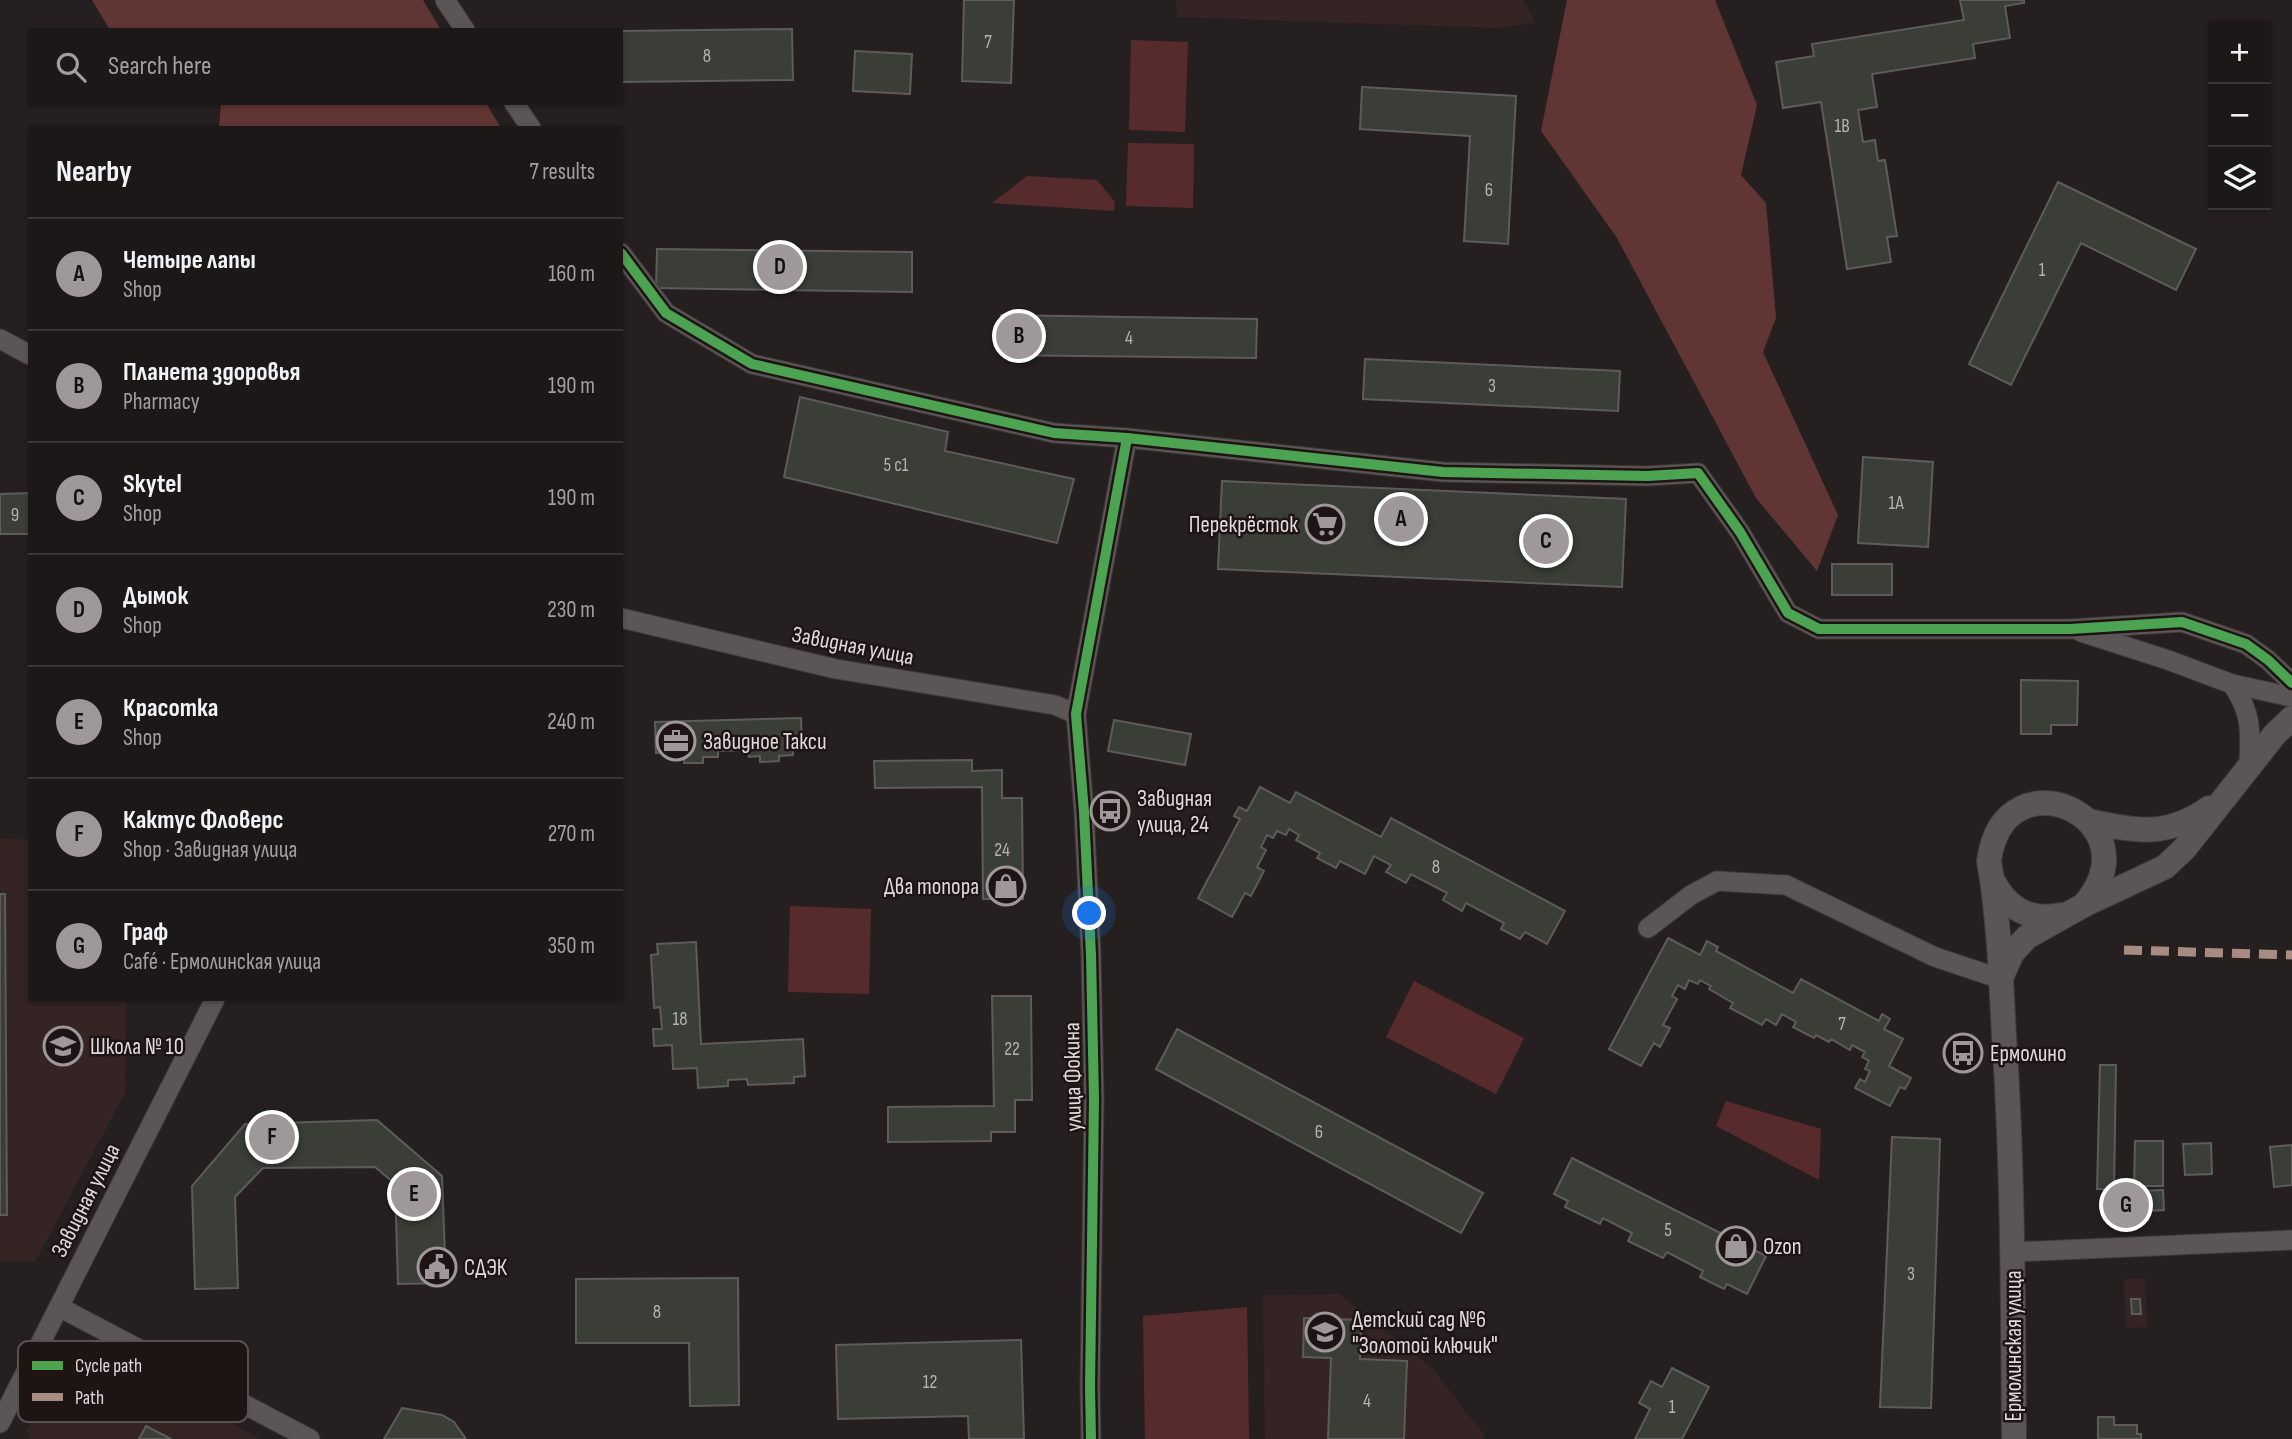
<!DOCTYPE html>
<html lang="en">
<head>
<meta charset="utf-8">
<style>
	body { margin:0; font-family:"Sofia Sans Condensed",sans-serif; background:#292524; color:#f1f3f6 }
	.controls { position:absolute; right:21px; top:21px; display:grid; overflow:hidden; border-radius:0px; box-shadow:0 2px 5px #0004 }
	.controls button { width:63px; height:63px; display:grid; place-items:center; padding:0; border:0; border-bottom:2px solid #3a3736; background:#1c1817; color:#f1f3f6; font:35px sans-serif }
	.you { position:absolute; left:1090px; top:914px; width:24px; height:24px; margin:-18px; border:5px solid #fff; border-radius:50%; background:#1a73e8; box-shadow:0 0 0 10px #1a73e833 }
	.badge { display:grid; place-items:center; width:46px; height:46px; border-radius:50%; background:#9f9898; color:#111; font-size:23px; font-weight:700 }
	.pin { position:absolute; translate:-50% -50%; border:4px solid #fff; box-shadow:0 2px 7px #0006 }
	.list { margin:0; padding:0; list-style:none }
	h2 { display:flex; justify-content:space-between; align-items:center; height:91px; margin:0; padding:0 28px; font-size:30px }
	h2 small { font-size:23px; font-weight:400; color:#a0a0a1 }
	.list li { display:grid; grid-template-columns:46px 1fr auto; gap:21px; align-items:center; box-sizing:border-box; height:112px; padding:0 28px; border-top:2px solid #3a3736 }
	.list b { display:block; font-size:26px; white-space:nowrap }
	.list p { margin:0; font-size:23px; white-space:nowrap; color:#a0a0a1 }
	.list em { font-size:23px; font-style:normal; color:#a0a0a1 }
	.icon { flex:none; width:38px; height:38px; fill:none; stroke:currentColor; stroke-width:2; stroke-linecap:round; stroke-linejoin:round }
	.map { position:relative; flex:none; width:2292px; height:1439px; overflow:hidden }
	.search { position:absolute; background:#1c1817; box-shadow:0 2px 5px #0004; left:28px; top:28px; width:595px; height:77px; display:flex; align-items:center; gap:18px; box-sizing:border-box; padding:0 24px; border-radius:0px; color:#a0a0a1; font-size:26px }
	.panel { position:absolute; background:#1c1817; box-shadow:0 2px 5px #0004; left:28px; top:126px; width:595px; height:875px; border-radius:0px }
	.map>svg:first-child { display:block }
	.built { fill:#342424 }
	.green { fill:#572b2c }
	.forest { fill:#623535 }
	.building { fill:#3a3e37; stroke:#5d5c5a; stroke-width:2 }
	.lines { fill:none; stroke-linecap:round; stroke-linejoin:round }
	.minor-casing { stroke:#403b3b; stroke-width:21 }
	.tertiary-casing { stroke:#403b3b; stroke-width:26 }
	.minor { stroke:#5b5655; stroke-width:19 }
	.tertiary { stroke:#5b5655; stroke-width:24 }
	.quiet { stroke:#a88b81; stroke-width:9; stroke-dasharray:18 9; stroke-linecap:butt }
	.cycleway-casing { stroke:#1e1414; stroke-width:15 }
	.cycleway { stroke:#4ca352; stroke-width:10 }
	.labels { text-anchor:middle; stroke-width:5; stroke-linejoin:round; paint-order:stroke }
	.number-label { font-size:19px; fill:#b6b2b0 }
	.poi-label { font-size:23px; fill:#e0d9d9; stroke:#1e1414; text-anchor:start }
	.street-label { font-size:23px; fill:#e0d9d9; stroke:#1e1414 }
	.key { fill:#1e1414; stroke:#584f4f; stroke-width:2 }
	.key-label { font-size:19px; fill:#e0d9d9 }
</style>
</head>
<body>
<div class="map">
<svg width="2292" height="1439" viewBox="0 0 2292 1439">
	<rect width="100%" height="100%" fill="#25201f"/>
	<g class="built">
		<polygon points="1176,0 1523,0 1536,23 1497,28 1177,17"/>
		<polygon points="0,838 30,840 30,999 126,999 125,1093 35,1262 0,1262"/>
		<polygon points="2145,1278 2147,1327 2126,1328 2124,1279"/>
		<polygon points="1339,1294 1433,1369 1484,1435 1484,1439 1265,1439 1263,1295"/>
		<polygon points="85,1343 260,1439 31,1439 27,1430 74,1346"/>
	</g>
	<g class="green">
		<polygon points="1131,40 1188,42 1185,132 1129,130"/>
		<polygon points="1128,143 1194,144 1193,208 1126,206"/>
		<polygon points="1027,176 1097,180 1115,202 1114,211 992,203"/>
		<polygon points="790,906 871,909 869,994 788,992"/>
		<polygon points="1414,981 1524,1038 1496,1094 1386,1037"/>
		<polygon points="1726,1101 1821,1129 1819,1180 1716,1126"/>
		<polygon points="1247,1307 1249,1439 1145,1439 1143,1316"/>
	</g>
	<g class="forest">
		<polygon points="92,0 423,0 441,30 110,30"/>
		<polygon points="1567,0 1715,0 1757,105 1741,175 1766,203 1776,318 1763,352 1838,515 1817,571 1756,498 1617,238 1541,131"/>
		<polygon points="221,103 486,103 501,128 219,128"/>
	</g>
	<g class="building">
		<polygon points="964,0 1014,0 1011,83 962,81"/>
		<polygon points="1960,0 2024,0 2024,3 2005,6 2010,38 1973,44 1975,58 1872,74 1877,107 1858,110 1863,142 1875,140 1878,161 1885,160 1897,236 1887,237 1891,262 1847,269 1821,102 1783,108 1776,62 1814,56 1812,44 1964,20"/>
		<polygon points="792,29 793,80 621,82 621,31"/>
		<polygon points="855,51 912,54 910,94 853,91"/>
		<polygon points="1362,87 1516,96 1508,244 1464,241 1470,136 1360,129"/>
		<polygon points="2058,182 2196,249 2176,290 2081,243 2011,385 1969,364"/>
		<polygon points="657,249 912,252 912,292 656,288"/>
		<polygon points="1001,315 1257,319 1256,358 1001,355"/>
		<polygon points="1365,359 1620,371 1618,411 1363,399"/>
		<polygon points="800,397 948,432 945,451 1074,479 1057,543 784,477"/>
		<polygon points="1863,457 1933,462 1928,547 1858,543"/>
		<polygon points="1222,481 1626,499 1622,587 1218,569"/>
		<polygon points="30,493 30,534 0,534 0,494"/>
		<rect x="1832" y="564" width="60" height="31"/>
		<polygon points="2021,680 2078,681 2077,725 2051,725 2051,734 2021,734"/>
		<polygon points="801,718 802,748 793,749 793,755 779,756 779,761 760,762 760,756 749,757 748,750 718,751 718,757 703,757 703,763 684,763 684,758 673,758 673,752 656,753 655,722"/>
		<polygon points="1114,720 1191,734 1185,765 1108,751"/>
		<polygon points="972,760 972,771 1002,770 1002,798 1022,798 1023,899 983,899 982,787 875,788 874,761"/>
		<polygon points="1260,787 1290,803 1296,792 1381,837 1391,818 1565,911 1547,944 1525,932 1520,939 1501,929 1504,923 1466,903 1462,911 1443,900 1447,893 1411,874 1406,883 1386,872 1391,865 1374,856 1365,874 1340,861 1336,868 1317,858 1320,853 1296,840 1299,835 1289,829 1286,835 1277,831 1273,838 1267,835 1261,847 1266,850 1257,867 1264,871 1251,896 1245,893 1232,917 1198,898 1240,819 1234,816 1239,807 1247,811"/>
		<polygon points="0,894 5,894 7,1215 0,1215"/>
		<polygon points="1668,938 1700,955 1707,941 1718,947 1716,951 1793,993 1801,979 1879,1021 1882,1014 1890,1019 1884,1029 1903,1039 1889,1066 1911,1078 1905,1089 1900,1087 1890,1106 1855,1088 1860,1079 1865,1082 1870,1071 1865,1069 1869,1061 1862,1057 1865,1052 1852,1045 1850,1050 1831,1039 1829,1042 1816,1035 1814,1038 1793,1027 1796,1022 1782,1014 1776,1025 1766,1019 1762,1025 1730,1008 1733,1003 1709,989 1711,986 1700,980 1698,984 1689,980 1685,989 1678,985 1672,996 1677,999 1663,1025 1670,1028 1660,1047 1654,1043 1641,1066 1609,1049"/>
		<polygon points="696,942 701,1044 803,1039 805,1076 794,1077 794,1083 748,1085 747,1079 728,1080 728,1086 698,1088 697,1068 673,1069 672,1045 654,1046 653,1029 662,1029 660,1007 654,1008 651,955 658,954 657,944"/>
		<polygon points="992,996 1031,996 1032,1100 1015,1100 1015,1132 991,1132 991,1141 888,1142 888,1107 994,1106"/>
		<polygon points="1177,1029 1483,1193 1461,1233 1156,1069"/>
		<polygon points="2100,1065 2116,1065 2114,1190 2097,1189"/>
		<polygon points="377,1120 442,1176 446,1283 398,1284 395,1184 375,1167 263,1168 235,1197 238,1288 195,1289 192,1186 245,1124"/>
		<polygon points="1892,1137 1940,1139 1931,1408 1880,1407"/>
		<polygon points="2135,1141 2163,1141 2163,1186 2134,1186"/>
		<polygon points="2211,1143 2212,1174 2185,1175 2183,1144"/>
		<polygon points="2292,1145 2292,1185 2274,1187 2270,1147"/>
		<polygon points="1572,1158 1766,1256 1747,1294 1727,1284 1724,1289 1700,1277 1703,1271 1667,1252 1663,1258 1628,1241 1632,1233 1603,1218 1600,1224 1565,1207 1568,1201 1554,1194"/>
		<polygon points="2163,1190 2164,1210 2116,1213 2114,1192"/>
		<polygon points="738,1278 739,1405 690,1406 689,1343 576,1343 576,1279"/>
		<polygon points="2131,1299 2140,1299 2141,1314 2132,1314"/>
		<polygon points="1304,1318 1361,1320 1360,1359 1407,1361 1404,1439 1328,1439 1331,1358 1303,1357"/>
		<polygon points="1021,1340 1024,1439 969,1439 968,1416 838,1419 836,1345"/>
		<polygon points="1672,1368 1709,1387 1682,1439 1635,1439 1650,1409 1639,1403 1651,1381 1662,1387"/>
		<polygon points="402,1408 442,1415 454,1422 466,1439 384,1439"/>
		<polygon points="2098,1417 2114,1417 2114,1425 2137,1425 2137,1434 2141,1434 2141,1439 2098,1439"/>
		<polygon points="146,1426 171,1439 139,1439"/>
	</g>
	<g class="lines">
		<defs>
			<g id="minor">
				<polyline points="445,0 465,30"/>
				<polyline points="514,103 531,128"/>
				<polyline points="621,253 666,313 752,364 1054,433 1127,438 1443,472 1647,476 1698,473 1740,532 1788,613 1819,629 2070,629 2182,622 2246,644 2268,660 2292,683"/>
				<polyline points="0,339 30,355"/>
				<polyline points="621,618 836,669 1055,705 1076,714"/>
				<polyline points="2081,632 2168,660 2232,684 2292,697"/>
				<path d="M2232,684C2253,715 2250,731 2249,767"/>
				<polyline points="1648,928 1691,895 1717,881 1786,885 1935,957 2001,979"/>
				<polyline points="2013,1252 2292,1240"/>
				<polyline points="59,1307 310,1439"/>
				<polyline points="0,1423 215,999"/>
				<polyline points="1091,1439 1090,1387 1094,1099 1091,955 1084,812 1076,714 1127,438"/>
			</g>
			<g id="tertiary">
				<path d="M2089,821C2136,832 2168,837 2209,808"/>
				<path d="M1992,879C2006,907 2028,922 2061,915"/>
				<polyline points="2001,978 2012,953 2027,937 2084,905 2165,867 2185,848 2275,734 2292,718"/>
				<path d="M2014,1439C2013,1304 2013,1170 2004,1036C2001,978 1999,918 1989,861C2004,749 2158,819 2084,905"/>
			</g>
		</defs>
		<use href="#minor" class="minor-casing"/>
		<use href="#tertiary" class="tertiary-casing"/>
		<use href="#minor" class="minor"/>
		<use href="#tertiary" class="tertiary"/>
		<polyline class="quiet" points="2124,950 2292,955"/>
		<defs>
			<g id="cycleway">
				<polyline points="621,253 666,313 752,364 1054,433 1127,438 1443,472 1647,476 1698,473 1740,532 1788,613 1819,629 2070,629 2182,622 2246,644 2268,660 2292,683"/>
				<polyline points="1091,1439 1090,1387 1094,1099 1091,955 1084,812 1076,714 1127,438"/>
			</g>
		</defs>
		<use href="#cycleway" class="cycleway-casing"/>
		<use href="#cycleway" class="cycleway"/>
	</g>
	<defs>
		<symbol id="supermarket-ring" viewBox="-11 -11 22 22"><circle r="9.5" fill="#1e1414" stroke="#9f9898" stroke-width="1.5"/><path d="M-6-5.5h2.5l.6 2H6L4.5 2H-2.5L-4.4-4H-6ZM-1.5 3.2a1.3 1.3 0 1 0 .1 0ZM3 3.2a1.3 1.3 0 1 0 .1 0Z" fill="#9f9898"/></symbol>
		<symbol id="office-ring" viewBox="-11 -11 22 22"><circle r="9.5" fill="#1e1414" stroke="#9f9898" stroke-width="1.5"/><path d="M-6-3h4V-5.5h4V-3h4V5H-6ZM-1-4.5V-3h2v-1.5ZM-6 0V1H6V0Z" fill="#9f9898"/></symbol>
		<symbol id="bus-ring" viewBox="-11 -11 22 22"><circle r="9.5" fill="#1e1414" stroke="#9f9898" stroke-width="1.5"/><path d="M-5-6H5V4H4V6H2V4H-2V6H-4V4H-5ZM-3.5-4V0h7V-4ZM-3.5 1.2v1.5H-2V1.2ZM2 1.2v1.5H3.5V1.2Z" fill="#9f9898"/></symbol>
		<symbol id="shop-ring" viewBox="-11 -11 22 22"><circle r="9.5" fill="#1e1414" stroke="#9f9898" stroke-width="1.5"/><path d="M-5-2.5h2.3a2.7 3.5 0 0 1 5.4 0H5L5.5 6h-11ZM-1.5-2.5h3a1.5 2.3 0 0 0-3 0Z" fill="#9f9898"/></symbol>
		<symbol id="school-ring" viewBox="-11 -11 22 22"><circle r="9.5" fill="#1e1414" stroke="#9f9898" stroke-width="1.5"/><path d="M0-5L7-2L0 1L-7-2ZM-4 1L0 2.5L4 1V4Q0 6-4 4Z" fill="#9f9898"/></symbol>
		<symbol id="civic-ring" viewBox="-11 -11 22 22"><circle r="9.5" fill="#1e1414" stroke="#9f9898" stroke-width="1.5"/><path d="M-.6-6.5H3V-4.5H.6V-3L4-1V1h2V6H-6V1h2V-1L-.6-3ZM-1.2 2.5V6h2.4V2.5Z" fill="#9f9898"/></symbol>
	</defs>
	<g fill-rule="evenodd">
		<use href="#supermarket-ring" x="1303" y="502" width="44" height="44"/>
		<use href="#office-ring" x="654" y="719" width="44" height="44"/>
		<use href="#bus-ring" x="1088" y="789" width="44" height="44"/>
		<use href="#shop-ring" x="984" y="864" width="44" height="44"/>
		<use href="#school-ring" x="41" y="1024" width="44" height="44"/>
		<use href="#bus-ring" x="1941" y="1031" width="44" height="44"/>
		<use href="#shop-ring" x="1714" y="1224" width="44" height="44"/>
		<use href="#civic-ring" x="415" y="1245" width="44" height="44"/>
		<use href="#school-ring" x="1303" y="1310" width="44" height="44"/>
	</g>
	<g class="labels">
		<g class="number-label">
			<text x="988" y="48">7</text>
			<text x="707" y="62">8</text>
			<text x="1842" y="132">1В</text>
			<text x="1489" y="196">6</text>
			<text x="2042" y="276">1</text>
			<text x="1129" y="344">4</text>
			<text x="1492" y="392">3</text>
			<text x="896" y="471">5 с1</text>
			<text x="1896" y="509">1А</text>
			<text x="15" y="521">9</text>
			<text x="1002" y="856">24</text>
			<text x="1436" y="873">8</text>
			<text x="680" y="1025">18</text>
			<text x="1842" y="1030">7</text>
			<text x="1012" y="1055">22</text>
			<text x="1319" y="1138">6</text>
			<text x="1668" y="1236">5</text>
			<text x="1911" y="1280">3</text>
			<text x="657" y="1318">8</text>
			<text x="930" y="1388">12</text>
			<text x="1367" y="1407">4</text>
			<text x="1672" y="1413">1</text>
		</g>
		<g class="poi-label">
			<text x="1298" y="532" text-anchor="end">Перекрёсток</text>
			<text x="703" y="749">Завидное Такси</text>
			<text x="1137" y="806">Завидная<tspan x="1137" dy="26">улица, 24</tspan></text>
			<text x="979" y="894" text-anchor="end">Два топора</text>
			<text x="90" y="1054">Школа № 10</text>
			<text x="1990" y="1061">Ермолино</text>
			<text x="1763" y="1254">Ozon</text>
			<text x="464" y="1275">СДЭК</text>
			<text x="1352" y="1327">Детский сад №6<tspan x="1352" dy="26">"Золотой ключик"</tspan></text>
		</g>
		<g class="street-label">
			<text transform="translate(853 645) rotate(11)" y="8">Завидная улица</text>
			<text transform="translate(1072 1077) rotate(-91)" y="8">улица Фокина</text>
			<text transform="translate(85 1200) rotate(-63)" y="8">Завидная улица</text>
			<text transform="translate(2013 1346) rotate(-90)" y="8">Ермолинская улица</text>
		</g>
	</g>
	<rect x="18" y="1341" width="230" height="81" rx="10" class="key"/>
	<rect x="32" y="1361" width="31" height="9" fill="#4ca352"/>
	<rect x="32" y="1393" width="31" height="8" fill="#a88b81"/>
	<g class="key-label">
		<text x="75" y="1372">Cycle path</text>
		<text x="75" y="1404">Path</text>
	</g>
</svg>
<div class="controls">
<button>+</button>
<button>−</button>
<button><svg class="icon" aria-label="layers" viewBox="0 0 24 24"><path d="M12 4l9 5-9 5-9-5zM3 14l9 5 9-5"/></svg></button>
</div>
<div class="you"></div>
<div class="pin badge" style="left:1401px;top:519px">A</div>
<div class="pin badge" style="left:1019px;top:336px">B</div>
<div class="pin badge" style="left:1546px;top:541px">C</div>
<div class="pin badge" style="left:780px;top:267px">D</div>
<div class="pin badge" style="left:414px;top:1194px">E</div>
<div class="pin badge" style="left:272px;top:1137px">F</div>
<div class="pin badge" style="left:2126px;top:1205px">G</div>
<div class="search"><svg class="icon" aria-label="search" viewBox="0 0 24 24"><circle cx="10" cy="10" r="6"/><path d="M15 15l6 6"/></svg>Search here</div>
<section class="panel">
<h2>Nearby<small>7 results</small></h2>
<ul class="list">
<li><span class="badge">A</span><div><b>Четыре лапы</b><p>Shop</p></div><em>160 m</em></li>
<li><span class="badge">B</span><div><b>Планета здоровья</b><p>Pharmacy</p></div><em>190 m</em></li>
<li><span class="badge">C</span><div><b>Skytel</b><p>Shop</p></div><em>190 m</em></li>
<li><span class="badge">D</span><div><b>Дымок</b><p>Shop</p></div><em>230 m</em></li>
<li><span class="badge">E</span><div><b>Красотка</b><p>Shop</p></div><em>240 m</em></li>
<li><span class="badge">F</span><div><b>Кактус Фловерс</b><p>Shop · Завидная улица</p></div><em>270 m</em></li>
<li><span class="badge">G</span><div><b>Граф</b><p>Café · Ермолинская улица</p></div><em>350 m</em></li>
</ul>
</section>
</div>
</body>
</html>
